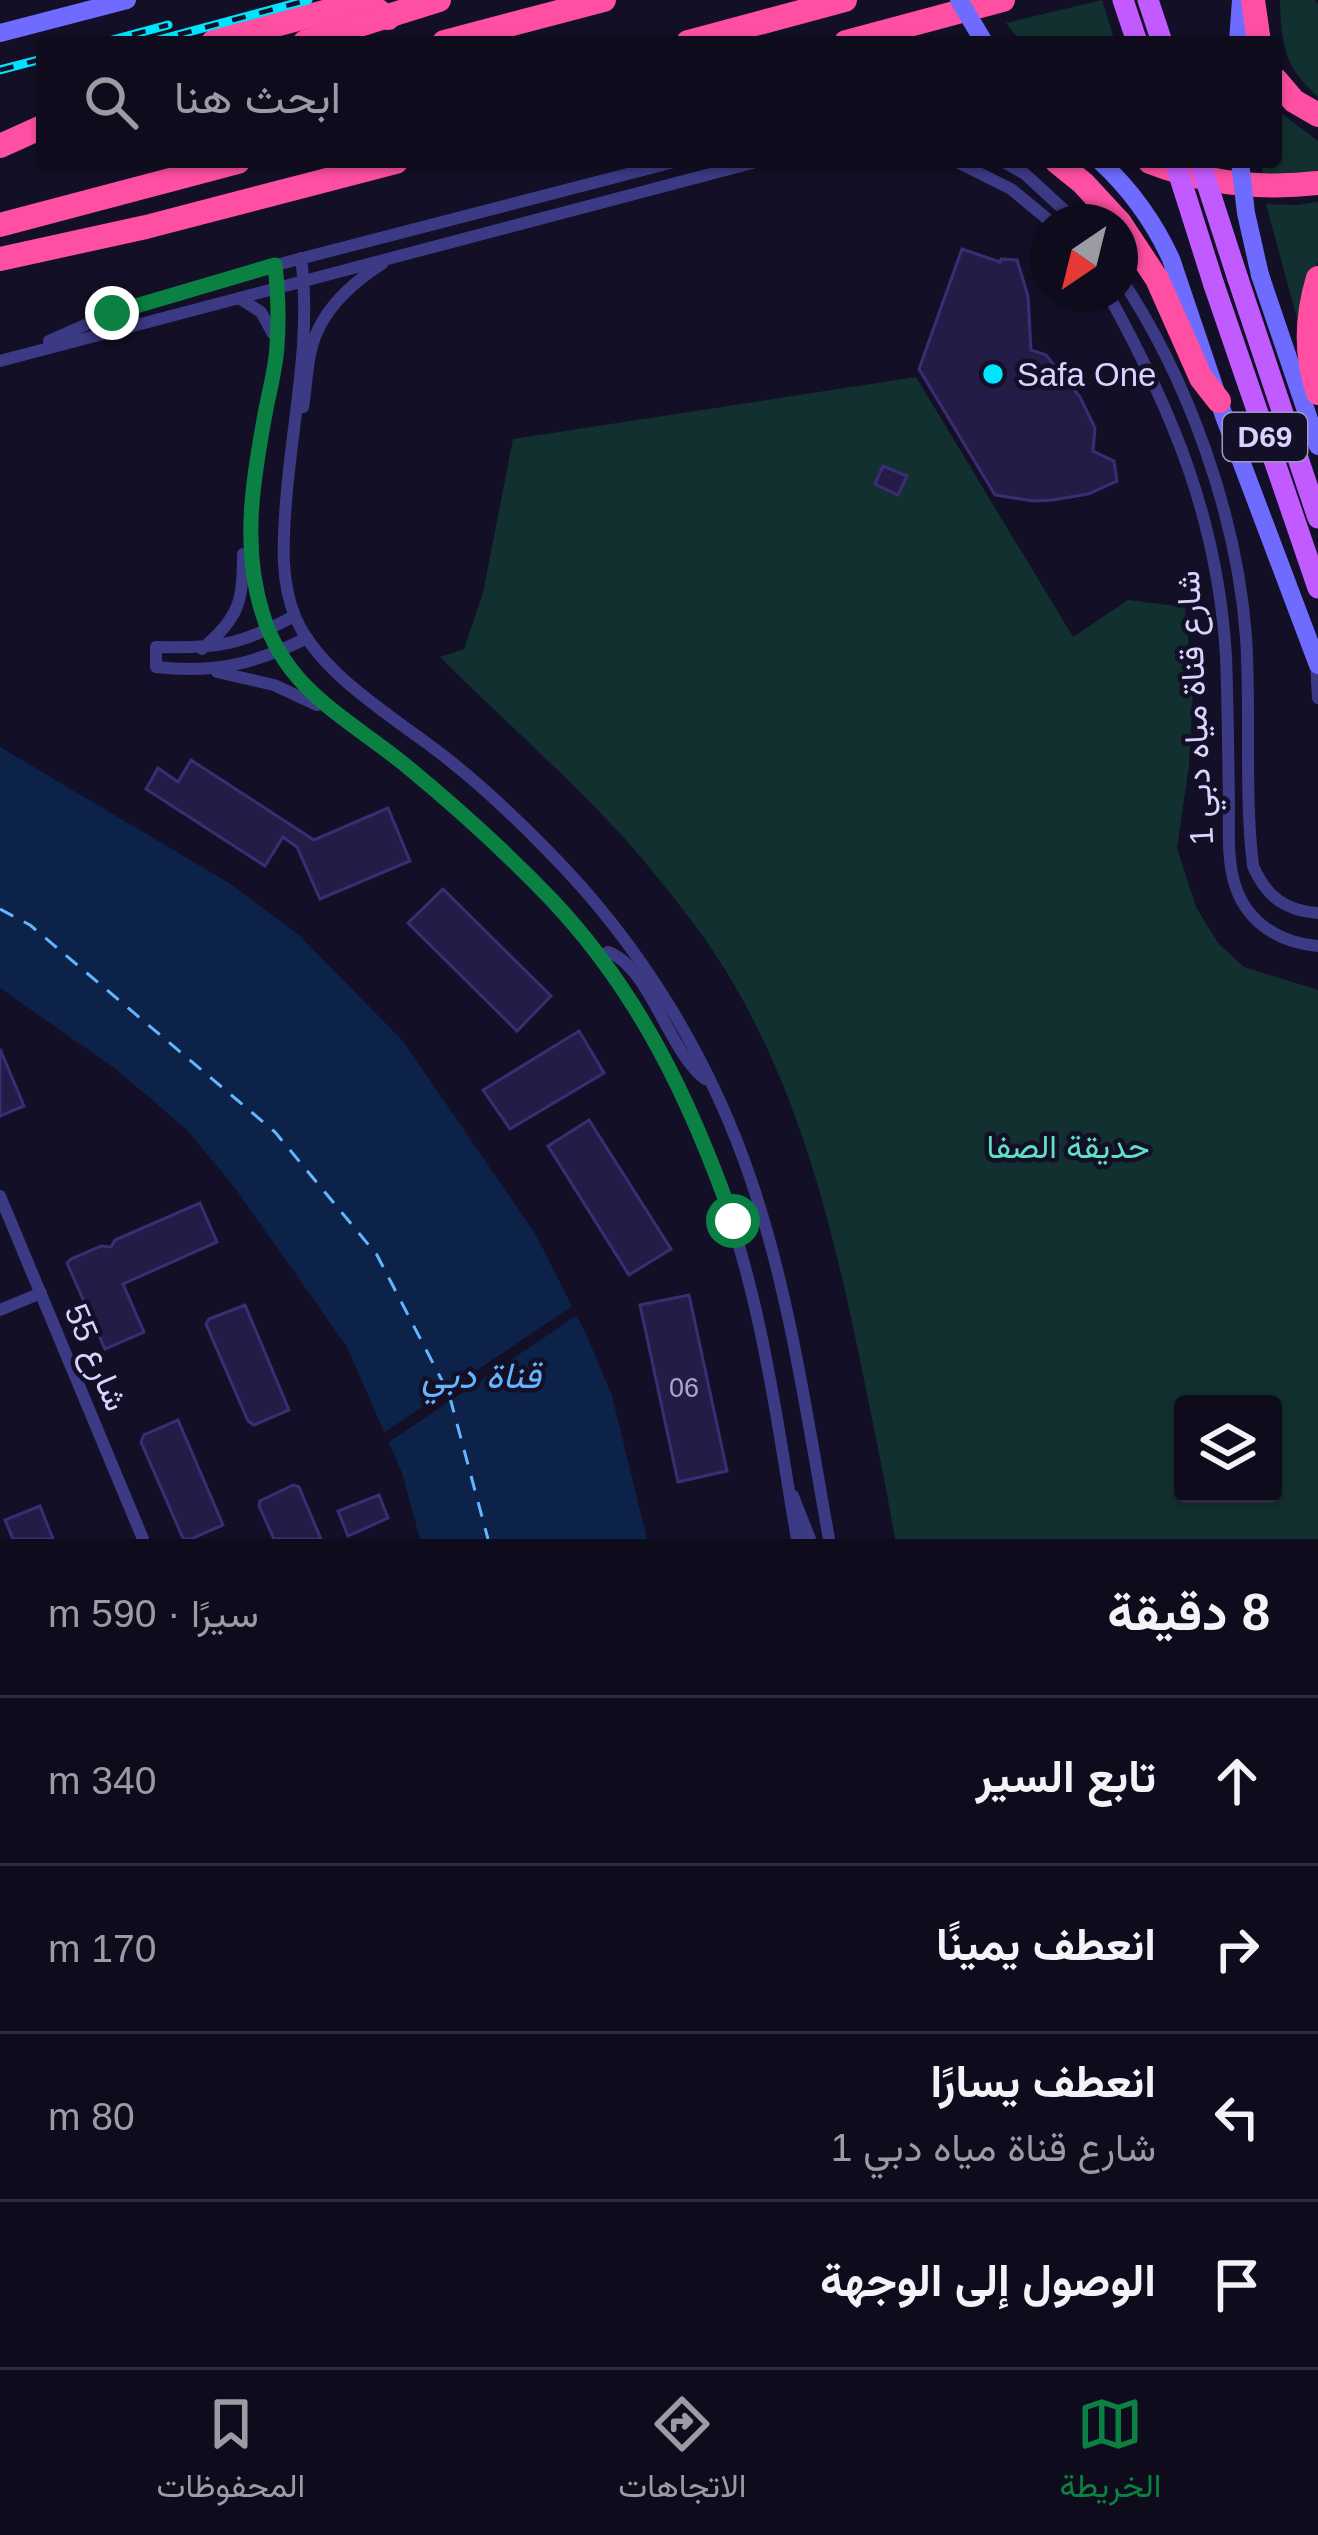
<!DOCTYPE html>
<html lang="ar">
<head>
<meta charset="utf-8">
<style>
	body { margin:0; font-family:Helvetica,Vazirmatn,sans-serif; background:#171425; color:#f1f3f6; direction:rtl }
	.controls { position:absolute; right:36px; bottom:36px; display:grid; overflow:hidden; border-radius:12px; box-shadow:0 3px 9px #0004 }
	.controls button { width:108px; height:108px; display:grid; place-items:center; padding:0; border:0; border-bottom:3px solid #2e2b3b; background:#0e0b1c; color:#f1f3f6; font:60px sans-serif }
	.compass { position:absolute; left:1030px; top:204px; width:108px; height:108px; border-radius:50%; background:#0e0b1c; box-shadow:0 3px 9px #0004; rotate:215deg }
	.stop { position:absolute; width:36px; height:36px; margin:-27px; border:9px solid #0b8043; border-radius:50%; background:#fff }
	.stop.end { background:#0b8043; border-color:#fff; box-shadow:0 3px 12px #0008 }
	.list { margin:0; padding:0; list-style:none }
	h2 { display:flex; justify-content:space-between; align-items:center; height:156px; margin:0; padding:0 48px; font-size:51px }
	h2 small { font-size:39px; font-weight:400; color:#9b9ba3 }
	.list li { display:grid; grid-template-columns:78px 1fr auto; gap:36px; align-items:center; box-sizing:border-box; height:168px; padding:0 48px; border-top:3px solid #2e2b3b }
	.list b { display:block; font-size:45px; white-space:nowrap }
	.list p { margin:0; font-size:39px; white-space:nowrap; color:#9b9ba3 }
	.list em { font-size:39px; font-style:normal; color:#9b9ba3 }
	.icon { flex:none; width:66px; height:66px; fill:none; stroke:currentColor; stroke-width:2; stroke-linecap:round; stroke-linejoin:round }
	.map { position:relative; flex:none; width:1318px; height:1539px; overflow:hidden; direction:ltr }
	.search { position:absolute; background:#0e0b1c; box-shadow:0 3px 9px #0004; left:36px; right:36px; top:36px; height:132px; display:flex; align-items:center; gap:30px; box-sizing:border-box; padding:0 42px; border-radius:12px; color:#9b9ba3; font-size:45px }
	.sheet { height:828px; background:#0e0b1c }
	nav { display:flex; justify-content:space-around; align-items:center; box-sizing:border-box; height:168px; border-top:3px solid #2e2b3b; background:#0e0b1c; font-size:33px; color:#9b9ba3 }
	nav a { display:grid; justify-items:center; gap:6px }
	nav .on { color:#0b8043 }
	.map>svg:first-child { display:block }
	.green { fill:#12302f; fill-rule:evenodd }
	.water { fill:#0c2248 }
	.pier { fill:#130f26 }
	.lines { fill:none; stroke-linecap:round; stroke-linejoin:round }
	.ferry { stroke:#62b6ff; stroke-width:3; stroke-dasharray:15 12; stroke-linecap:butt }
	.building { fill:#241b47; stroke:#3b2d73; stroke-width:3 }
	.street { stroke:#3d3a85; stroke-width:12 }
	.secondary { stroke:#6f6bff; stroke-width:18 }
	.primary { stroke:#c25bff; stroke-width:21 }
	.highway { stroke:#ff4fa3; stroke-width:24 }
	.rail-casing { stroke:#00e5ff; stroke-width:9 }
	.rail { stroke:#130f26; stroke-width:4.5; stroke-dasharray:14; stroke-linecap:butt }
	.secondary-bridge { stroke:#6f6bff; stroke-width:18 }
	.primary-bridge { stroke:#c25bff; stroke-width:21 }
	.route { stroke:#0b8043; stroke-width:15 }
	.poi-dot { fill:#00e5ff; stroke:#130f26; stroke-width:4.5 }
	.labels { text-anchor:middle; stroke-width:9; stroke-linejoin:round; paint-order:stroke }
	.number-label { font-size:27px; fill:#aca6d1 }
	.shield { fill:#130f26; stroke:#9e99be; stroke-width:3 }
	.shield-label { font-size:30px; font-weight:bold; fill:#d9d4ff }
	.poi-label { font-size:33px; fill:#d9d4ff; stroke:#130f26; text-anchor:start }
	.street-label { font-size:33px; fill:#d9d4ff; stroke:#130f26 }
	.park-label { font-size:33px; fill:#5fe0c0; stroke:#130f26 }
	.water-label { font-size:36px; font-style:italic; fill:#62b6ff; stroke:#130f26 }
</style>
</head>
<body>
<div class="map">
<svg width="1318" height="1539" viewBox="0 0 1318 1539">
	<rect width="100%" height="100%" fill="#130f26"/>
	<g class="green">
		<polygon points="1102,0 1115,42 1021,42 1006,23"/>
		<path d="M1280,0H1315L1318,4V97C1284,67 1281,44 1280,0Z"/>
		<polygon points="1282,114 1318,141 1318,170 1305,174 1263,175 1261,162 1276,162 1276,116"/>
		<polygon points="1318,202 1318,261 1306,305 1303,341 1266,204 1297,205"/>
		<path d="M916,377L1073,637L1128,600L1185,607L1193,689L1189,766L1177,848L1196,907L1218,943L1244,967L1318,990V1539H895C885,1479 872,1420 860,1360C829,1209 790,1055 697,928C670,893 641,855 610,823C556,766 496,713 440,657L464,649L483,593L513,439ZM1183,1404H1273V1494H1183Z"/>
	</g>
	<polygon class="water" points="0,747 229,883 299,935 403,1041 536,1235 587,1336 612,1396 647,1539 420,1539 402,1473 347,1347 235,1188 187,1130 117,1070 0,988"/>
	<polygon class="pier" points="577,1303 582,1312 383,1446 379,1436"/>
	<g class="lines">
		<polyline class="ferry" points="0,909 30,925 275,1132 377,1255 449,1394 488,1539"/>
	</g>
	<g class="building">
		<polygon points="962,249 1000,262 1001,259 1017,260 1028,296 1031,350 1046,355 1080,397 1095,428 1093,451 1114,461 1117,481 1088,494 1053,500 1033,501 995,495 919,369"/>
		<polygon points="883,466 907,476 898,495 875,484"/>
		<polygon points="191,760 314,840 388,808 410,861 320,899 297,847 283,837 265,866 146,789 158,768 178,782"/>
		<polygon points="443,889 551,996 517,1031 408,923"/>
		<polygon points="579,1031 604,1073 510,1129 483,1090"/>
		<polygon points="0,1049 24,1106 0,1116"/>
		<polygon points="589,1120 671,1249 629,1275 548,1146"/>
		<polygon points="200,1203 217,1242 123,1284 144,1332 105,1349 67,1263 71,1259 101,1246 111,1247 115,1240"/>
		<polygon points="689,1295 727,1471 678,1482 640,1305"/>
		<polygon points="245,1305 289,1410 254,1425 248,1421 206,1324 209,1319"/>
		<polygon points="178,1420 223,1525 191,1539 184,1539 182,1536 141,1442 144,1435"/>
		<polygon points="293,1485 299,1487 321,1539 274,1539 259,1506 260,1501"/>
		<polygon points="379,1495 388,1518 348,1536 338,1511"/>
		<polygon points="40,1506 53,1539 13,1539 5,1520"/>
	</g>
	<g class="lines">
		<g class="street">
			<polyline points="957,162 1011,189 1051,222"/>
			<polyline points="1004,162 1025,174 1077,222"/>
			<path d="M301,258C312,339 292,421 286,502C283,541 280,582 296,619C323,678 399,720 449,760C484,788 518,820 549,852C641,945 711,1060 752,1183C790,1295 808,1423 829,1539"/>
			<path d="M276,265C278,291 279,319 277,346C276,367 270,388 266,409C253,480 240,553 265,623C290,690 351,721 403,763C454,805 504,850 550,898C673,1026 736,1197 768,1369C779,1425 787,1482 797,1539"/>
			<path d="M1120,277C1188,378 1237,515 1246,637C1251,713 1244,790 1253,866C1266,896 1285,911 1318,913"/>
			<path d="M1108,294C1173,412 1218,520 1226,657C1228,705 1228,754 1229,803C1229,830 1227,860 1235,885C1247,923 1280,943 1318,946"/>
			<polyline points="239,298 261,312 273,334"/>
			<polyline points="49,341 112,313 276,265 674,162"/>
			<polyline points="0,361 756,162"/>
			<path d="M303,407C307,383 307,354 317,332C329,304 356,280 382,264"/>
			<path d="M294,616C241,645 216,649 156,647V667C214,674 254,664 307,638"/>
			<path d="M202,649C239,618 243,602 243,554"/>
			<polyline points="1316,662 1318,698"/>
			<polyline points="217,672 274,685 317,705"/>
			<path d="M605,962L604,955L608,952C649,966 669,1052 705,1079"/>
			<polyline points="0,1196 143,1539"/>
			<polyline points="0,1310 41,1293"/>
			<polyline points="793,1496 810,1539"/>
		</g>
		<g class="secondary">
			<polyline points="0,33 127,0"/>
			<polyline points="1238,42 1241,0"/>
			<path d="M1101,162C1131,190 1154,222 1171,259L1224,416L1318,665"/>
			<polyline points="1260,275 1318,446"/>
		</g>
		<g class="primary">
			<polyline points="1123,0 1137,42"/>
			<polyline points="1148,0 1162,42"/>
			<polyline points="1238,279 1318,518"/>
			<polyline points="1214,285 1318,588"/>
		</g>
		<g class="highway">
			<polyline points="1253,0 1259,42"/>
			<polyline points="213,42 365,1 388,18"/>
			<polyline points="305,42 439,0"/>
			<polyline points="444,42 604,0"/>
			<polyline points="688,42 845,0"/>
			<polyline points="846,42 1003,0"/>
			<polyline points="1276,80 1294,101 1318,115"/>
			<polyline points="0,146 42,127"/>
			<polyline points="1057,162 1083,183 1119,222"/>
			<path d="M1150,162C1205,183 1260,190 1318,183"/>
			<polyline points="1120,223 1157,279 1201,378 1219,401"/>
			<polyline points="0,225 238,162"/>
			<polyline points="0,259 146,227 396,162"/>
			<path d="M1318,278C1306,317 1305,355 1318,393"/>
		</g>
		<defs>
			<g id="rail">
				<polyline points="105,42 168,25"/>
				<polyline points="151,42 308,0"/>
				<polyline points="0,70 42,59"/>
			</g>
		</defs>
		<use href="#rail" class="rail-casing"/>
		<use href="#rail" class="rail"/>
		<g class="secondary-bridge">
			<polyline points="959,0 984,42"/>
			<polyline points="1240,162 1246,213 1260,275"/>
		</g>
		<g class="primary-bridge">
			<polyline points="1175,162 1214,285"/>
			<polyline points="1200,162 1238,279"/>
		</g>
	</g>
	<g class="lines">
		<path class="route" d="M112,313L275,265C278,292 279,319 277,346C276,367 270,388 266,409C253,478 241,547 263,615C286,690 347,718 404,764C455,806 505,851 551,899C639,992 691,1101 733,1221"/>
	</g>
	<circle class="poi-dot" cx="993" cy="374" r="12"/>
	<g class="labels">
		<g class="number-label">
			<text x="684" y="1397">06</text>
		</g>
		<rect class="shield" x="1223" y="413" width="84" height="48" rx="9"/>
		<g class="shield-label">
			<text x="1265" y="447">D69</text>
		</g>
		<g class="poi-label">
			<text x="1017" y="386">Safa One</text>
		</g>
		<g class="street-label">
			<text transform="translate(1194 708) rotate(-93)" y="12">شارع قناة مياه دبي 1</text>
			<text transform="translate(97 1357) rotate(67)" y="12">شارع 55</text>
		</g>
		<g class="park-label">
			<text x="1068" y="1158">حديقة الصفا</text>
		</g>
		<g class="water-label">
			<text x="481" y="1388">قناة دبي</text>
		</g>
	</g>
</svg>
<div class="controls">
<button><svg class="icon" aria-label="layers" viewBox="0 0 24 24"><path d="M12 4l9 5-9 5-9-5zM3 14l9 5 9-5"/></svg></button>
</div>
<svg class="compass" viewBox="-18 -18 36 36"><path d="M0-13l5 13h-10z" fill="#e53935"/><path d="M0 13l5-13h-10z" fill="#9b9ba3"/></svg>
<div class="stop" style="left:733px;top:1221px"></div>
<div class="stop end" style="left:112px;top:313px"></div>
<div class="search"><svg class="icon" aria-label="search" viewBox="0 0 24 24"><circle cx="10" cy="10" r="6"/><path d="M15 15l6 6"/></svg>ابحث هنا</div>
</div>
<section class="sheet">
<h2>8 دقيقة<small>سيرًا · 590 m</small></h2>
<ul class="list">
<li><svg class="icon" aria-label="ahead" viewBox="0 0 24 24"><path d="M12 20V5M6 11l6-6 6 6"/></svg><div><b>تابع السير</b></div><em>340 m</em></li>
<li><svg class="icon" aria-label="right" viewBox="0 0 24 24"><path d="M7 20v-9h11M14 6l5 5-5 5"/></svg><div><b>انعطف يمينًا</b></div><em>170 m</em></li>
<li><svg class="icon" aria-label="left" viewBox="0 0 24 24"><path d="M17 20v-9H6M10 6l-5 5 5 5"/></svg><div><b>انعطف يسارًا</b><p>شارع قناة مياه دبي 1</p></div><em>80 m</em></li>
<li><svg class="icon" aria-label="arrive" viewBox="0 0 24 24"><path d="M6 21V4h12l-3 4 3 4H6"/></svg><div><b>الوصول إلى الوجهة</b></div></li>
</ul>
</section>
<nav>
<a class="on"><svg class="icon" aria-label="map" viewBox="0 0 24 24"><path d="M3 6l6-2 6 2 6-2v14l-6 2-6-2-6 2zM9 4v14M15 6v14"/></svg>الخريطة</a>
<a><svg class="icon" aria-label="directions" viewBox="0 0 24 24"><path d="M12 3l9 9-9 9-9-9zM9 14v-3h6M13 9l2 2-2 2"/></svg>الاتجاهات</a>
<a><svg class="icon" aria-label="saved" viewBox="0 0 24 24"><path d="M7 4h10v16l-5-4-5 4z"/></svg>المحفوظات</a>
</nav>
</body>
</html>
